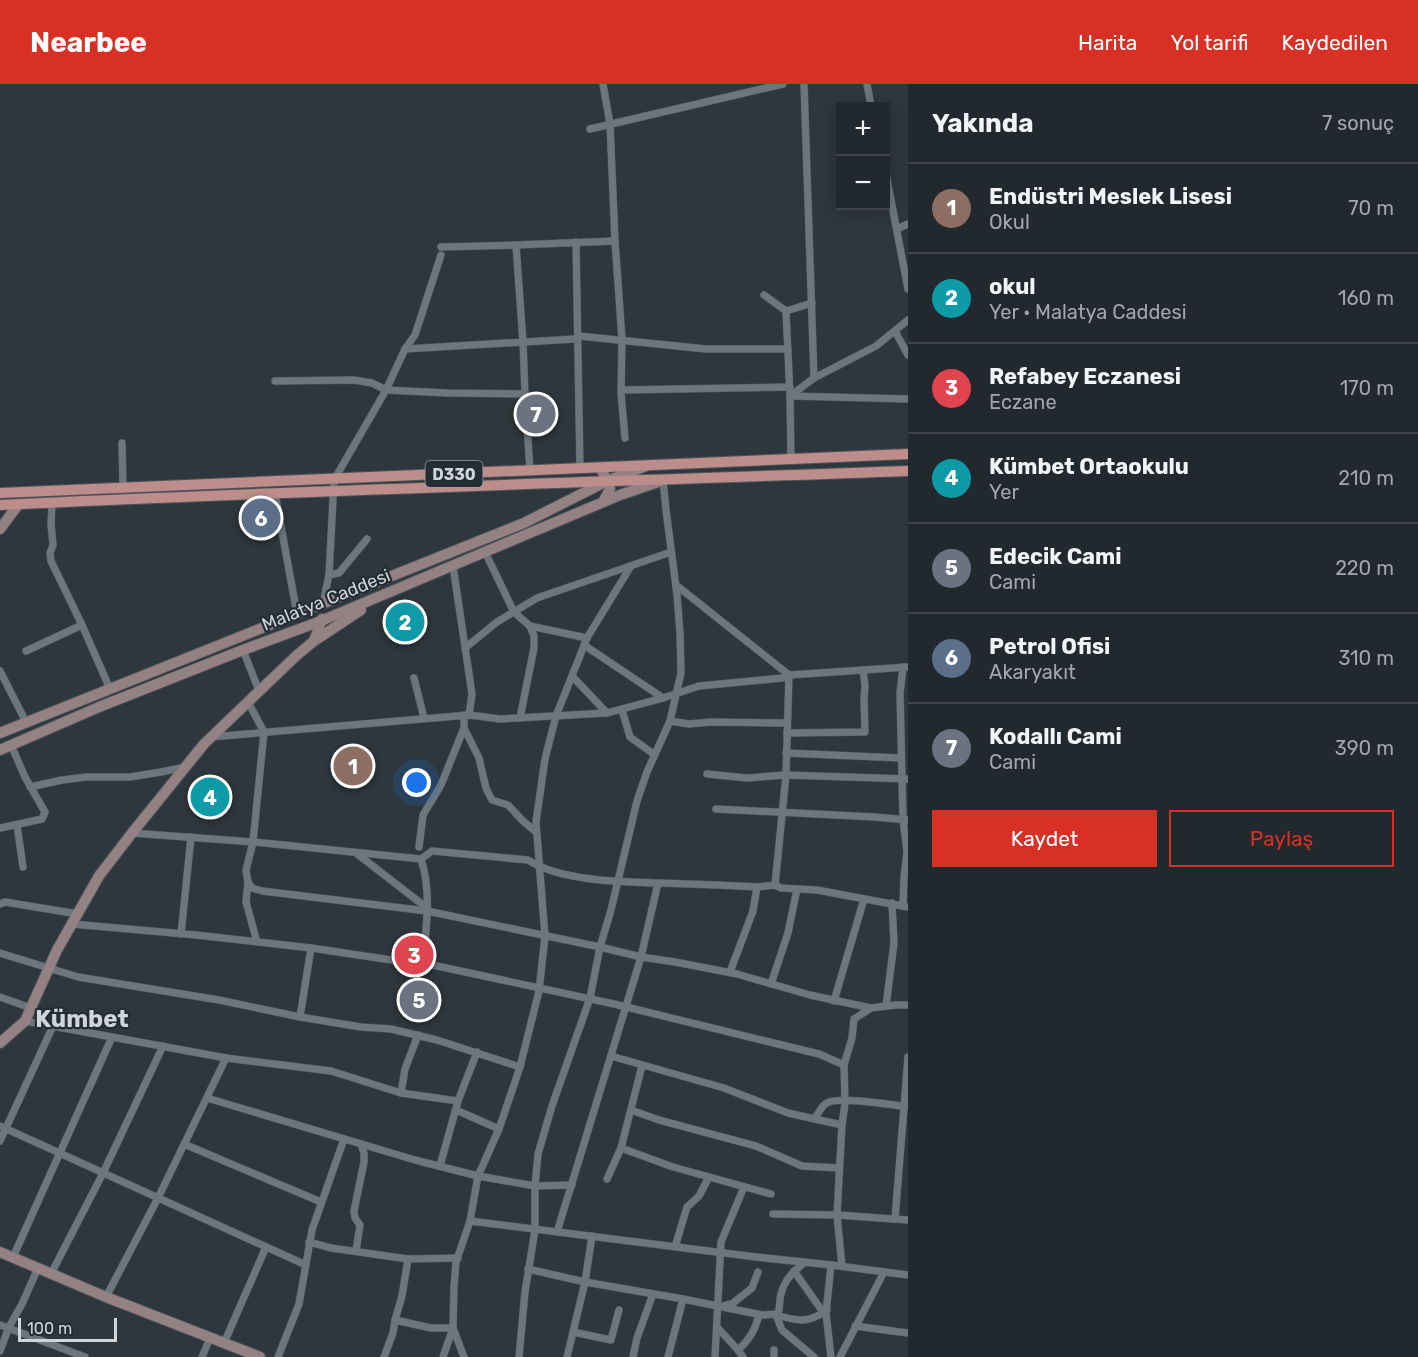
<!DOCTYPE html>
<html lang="tr">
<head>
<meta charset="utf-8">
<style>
	body { margin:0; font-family:Rubik,sans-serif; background:#2e353a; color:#f1f3f6 }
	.controls { position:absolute; right:18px; top:18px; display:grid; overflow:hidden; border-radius:0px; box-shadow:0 3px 15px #0003 }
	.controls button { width:54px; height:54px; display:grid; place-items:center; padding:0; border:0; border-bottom:2px solid #3f454a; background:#22292e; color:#f1f3f6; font:30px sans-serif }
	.scale { position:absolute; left:18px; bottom:15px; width:99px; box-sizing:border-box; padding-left:6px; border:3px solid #cfd5d9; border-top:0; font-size:16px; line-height:21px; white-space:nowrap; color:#cfd5d9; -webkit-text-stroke:4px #242d33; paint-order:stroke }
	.you { position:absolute; left:417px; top:699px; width:21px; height:21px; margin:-15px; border:4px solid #fff; border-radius:50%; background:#1a73e8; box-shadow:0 0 0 9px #1a73e833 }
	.badge { display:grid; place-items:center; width:39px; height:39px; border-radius:50%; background:#d93025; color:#fff; font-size:20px; font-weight:700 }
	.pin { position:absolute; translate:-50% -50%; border:3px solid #fff; box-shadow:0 2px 6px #0006 }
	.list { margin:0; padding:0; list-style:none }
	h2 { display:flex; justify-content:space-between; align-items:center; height:78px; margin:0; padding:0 24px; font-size:26px }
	h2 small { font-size:20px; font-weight:400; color:#a2a6aa }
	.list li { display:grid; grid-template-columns:39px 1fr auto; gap:18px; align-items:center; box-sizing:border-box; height:90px; padding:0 24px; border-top:2px solid #3f454a }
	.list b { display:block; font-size:22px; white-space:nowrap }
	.list p { margin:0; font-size:20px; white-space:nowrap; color:#a2a6aa }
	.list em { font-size:20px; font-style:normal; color:#a2a6aa }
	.actions { display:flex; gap:12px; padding:18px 24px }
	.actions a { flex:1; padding:14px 0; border:2px solid #d93025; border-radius:0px; text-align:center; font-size:21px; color:#d93025 }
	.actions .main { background:#d93025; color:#fff }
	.map { position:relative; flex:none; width:908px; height:1273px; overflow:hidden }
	header { display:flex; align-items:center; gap:36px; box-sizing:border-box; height:84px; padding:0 30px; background:#d93025; color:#fff }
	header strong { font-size:28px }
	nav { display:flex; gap:33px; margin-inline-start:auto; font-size:21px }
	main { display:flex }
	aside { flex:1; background:#22292e }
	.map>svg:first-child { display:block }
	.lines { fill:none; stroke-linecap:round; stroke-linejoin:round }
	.street-casing { stroke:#4e555a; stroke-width:8 }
	.secondary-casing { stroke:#4e555a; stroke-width:12 }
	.primary-casing { stroke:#4e555a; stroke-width:12 }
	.street { stroke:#6c767d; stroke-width:7 }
	.secondary { stroke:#948184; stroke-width:10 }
	.primary { stroke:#bc8d8a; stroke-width:10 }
	.labels { text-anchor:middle; stroke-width:4.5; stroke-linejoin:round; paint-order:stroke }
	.shield { fill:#242d33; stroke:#9ca3a7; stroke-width:1.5 }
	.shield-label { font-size:16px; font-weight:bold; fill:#cfd5d9 }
	.street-label { font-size:18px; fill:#cfd5d9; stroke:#242d33 }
	.district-label { font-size:24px; font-weight:bold; fill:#cfd5d9; stroke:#242d33 }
</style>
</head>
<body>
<header>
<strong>Nearbee</strong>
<nav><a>Harita</a><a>Yol tarifi</a><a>Kaydedilen</a></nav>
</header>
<main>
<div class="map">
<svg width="908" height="1273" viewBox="0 0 908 1273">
	<rect width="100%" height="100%" fill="#2e373d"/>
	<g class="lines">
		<defs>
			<g id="street">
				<polyline points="603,0 610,40 615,157"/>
				<polyline points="804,0 814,294"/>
				<polyline points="867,0 871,22"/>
				<polyline points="590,45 783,0"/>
				<polyline points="886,90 908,205"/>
				<polyline points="897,145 908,140"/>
				<polyline points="576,158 580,385"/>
				<polyline points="516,161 615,157 622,255 621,309 625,354"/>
				<polyline points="441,163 516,161 523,258 525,310"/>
				<polyline points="764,211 786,227 790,312 908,315"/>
				<polyline points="786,227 812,219"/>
				<polyline points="895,247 908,271"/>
				<polyline points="405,265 574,255 579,252 706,265 788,265"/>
				<polyline points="275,297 354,296 372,299 386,306 448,309 525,310 530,387"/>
				<polyline points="621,306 790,303"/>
				<polyline points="122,359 123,403"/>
				<polyline points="791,376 790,312 814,294 876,262 908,236"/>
				<polyline points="275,409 297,530"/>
				<polyline points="52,419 51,440 53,461 50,469 51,477 82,541 110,605"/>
				<polyline points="485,468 514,528 530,542 534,552 534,564 520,634"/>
				<polyline points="453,482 472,610 469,631"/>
				<polyline points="329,491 339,489 367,455"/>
				<polyline points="676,501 789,591 786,691 775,801"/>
				<polyline points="323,520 329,491 334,396 386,306 405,265 415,251 441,171"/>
				<polyline points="530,542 587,554"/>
				<polyline points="584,561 663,614"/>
				<polyline points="465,564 497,538 537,514 671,468"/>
				<polyline points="243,566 259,607"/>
				<polyline points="26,567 82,541"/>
				<polyline points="0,587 26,638"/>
				<polyline points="572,592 607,629"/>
				<polyline points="414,594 424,634"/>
				<polyline points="248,618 264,648 253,758 246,786 248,798 252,804 262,807 427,827 600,863 641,873 675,878 737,890 810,911 871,924"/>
				<polyline points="622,626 630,653 655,671"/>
				<polyline points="464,631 464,644 479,674 486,704 492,716 508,721 523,737 536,748"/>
				<polyline points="670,637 689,640 711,638 787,639"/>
				<polyline points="787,649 865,648 864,616 865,601 863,586"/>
				<polyline points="211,653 469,631 500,635 607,629 663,614 699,602 782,594 789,591 908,583"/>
				<polyline points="786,669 901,674"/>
				<polyline points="707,690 747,694 786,691 908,695"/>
				<polyline points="30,703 62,696 86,693 130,693 161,688 185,683"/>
				<polyline points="716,725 874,733 908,736"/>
				<polyline points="17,741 23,783"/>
				<polyline points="0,744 42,735 45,728 25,693 11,661"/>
				<path d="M132,749L253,758L421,775L432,767L528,776C560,797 621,798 659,799C692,800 724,801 757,803L775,801L781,804L817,806L908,823"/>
				<polyline points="419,763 423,731 441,701 464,644"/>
				<polyline points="356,769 427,824"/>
				<path d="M421,775C432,808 426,845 423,879"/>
				<polyline points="248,798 246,818 257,858"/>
				<polyline points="0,820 5,818 78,830"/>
				<polyline points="903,822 904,794 907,767 903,736 900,609 903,583"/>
				<polyline points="72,840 196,851 311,864 398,877 423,879 614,920 819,970 844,981"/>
				<polyline points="181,850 191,753"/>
				<polyline points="0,869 78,893 219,916 300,933 361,943 391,945 437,956 520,983"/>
				<polyline points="730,888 753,827 757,803"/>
				<polyline points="771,900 788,849 797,805"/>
				<polyline points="0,913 31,924"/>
				<polyline points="834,917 864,815"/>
				<polyline points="886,922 894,859 892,819"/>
				<polyline points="300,933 311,864"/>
				<polyline points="25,937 226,974 331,987 401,1009 458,1017"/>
				<polyline points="611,972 724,1004 788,1029 842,1041"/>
				<polyline points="401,1009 405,985 418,951"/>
				<polyline points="207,1014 415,1076 478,1092 535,1102 535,1146 525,1208 519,1273"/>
				<polyline points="456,1026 499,1045"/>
				<polyline points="631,1026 659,1036 756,1062 802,1082 839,1084"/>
				<path d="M815,1034C819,1029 821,1022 827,1019C837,1012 894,1021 908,1023"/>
				<polyline points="0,1042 306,1181"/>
				<polyline points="0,1057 53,942"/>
				<polyline points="184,1060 321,1118"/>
				<polyline points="621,1064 673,1083 771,1110"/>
				<polyline points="440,1082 458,1017 477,968"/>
				<polyline points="607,1095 621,1064 642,982"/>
				<polyline points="572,1101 535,1102 538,1070 552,1022 590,914 600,863 611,826 637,717 647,688 670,637 681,589 680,549 677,511 666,426 663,396"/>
				<polyline points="773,1130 837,1131 908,1136"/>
				<polyline points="895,1135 908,973"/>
				<polyline points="470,1137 756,1173 831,1181 908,1191"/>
				<polyline points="557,1148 641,873 658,799"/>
				<polyline points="309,1158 331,1164 408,1175 458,1174"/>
				<polyline points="675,1163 687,1123 699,1112 709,1093"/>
				<polyline points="356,1167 360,1141 355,1134 354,1127 364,1078 364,1069 361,1060"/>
				<polyline points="13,1173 112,953"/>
				<polyline points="842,1182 837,1131 842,1041 845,1019 844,981 852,954 854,935 871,924 895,921 908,921"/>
				<path d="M528,1185L585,1198L683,1215L762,1231L778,1230C780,1224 779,1217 781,1210C784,1196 794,1187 805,1178"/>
				<polyline points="794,1187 823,1228"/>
				<polyline points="51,1190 103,1089 163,962"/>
				<polyline points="106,1213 158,1114 226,974"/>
				<polyline points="723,1222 733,1219 752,1204 758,1188"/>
				<polyline points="776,1231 782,1246 814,1273"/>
				<path d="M776,1231C797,1237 808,1240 827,1226"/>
				<polyline points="395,1236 431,1244 453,1244 464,1273"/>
				<polyline points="0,1241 85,1273"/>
				<polyline points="855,1242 908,1249"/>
				<polyline points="717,1243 738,1266 743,1273"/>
				<polyline points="573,1248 611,1256 619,1226"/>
				<polyline points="224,1259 266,1163"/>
				<path d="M738,1266C750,1255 755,1246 759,1231"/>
				<polyline points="0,1267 9,1243 22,1220 38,1184"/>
				<polyline points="202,1273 210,1254"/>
				<polyline points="278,1273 299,1220 312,1146 344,1055"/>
				<polyline points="384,1273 393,1249 395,1236 402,1212 408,1175"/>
				<polyline points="443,1273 453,1244 454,1203 456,1178 470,1137 478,1092 499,1045 520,983 539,907 545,852 536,738 545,675 556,632 587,554 631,482"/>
				<polyline points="567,1273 585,1198 592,1152"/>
				<polyline points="633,1273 637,1254 653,1210"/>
				<polyline points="668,1273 683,1215"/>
				<polyline points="715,1273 721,1158 744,1103"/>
				<polyline points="774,1273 774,1266"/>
				<polyline points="831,1273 826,1229 831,1181"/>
				<polyline points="840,1273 884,1188"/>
			</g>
			<g id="secondary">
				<polyline points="601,384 610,405 603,418"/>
				<polyline points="0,445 18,421"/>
				<polyline points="314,557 361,526"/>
				<polyline points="0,649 524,439 607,397 646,382"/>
				<polyline points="0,666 99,623 243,566 321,537 620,411 661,397"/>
				<polyline points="0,959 25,937 57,866 99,792 132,749 204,660 296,572 314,557 322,535"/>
				<polyline points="0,1168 106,1213 260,1273"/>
			</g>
			<g id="primary">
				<polyline points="0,409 908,370"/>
				<path d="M0,421C303,406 605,398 908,387"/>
			</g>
		</defs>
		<use href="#street" class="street-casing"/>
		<use href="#secondary" class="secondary-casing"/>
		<use href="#primary" class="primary-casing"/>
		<use href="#street" class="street"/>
		<use href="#secondary" class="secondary"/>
		<use href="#primary" class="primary"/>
	</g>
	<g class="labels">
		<rect class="shield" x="425.5" y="377" width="57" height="26" rx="4.5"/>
		<g class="shield-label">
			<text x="454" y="396">D330</text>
		</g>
		<g class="street-label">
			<text transform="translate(326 516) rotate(-22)" y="6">Malatya Caddesi</text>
		</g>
		<g class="district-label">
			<text x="82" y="943">Kümbet</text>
		</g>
	</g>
</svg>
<div class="controls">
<button>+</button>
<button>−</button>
</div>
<div class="scale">100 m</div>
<div class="you"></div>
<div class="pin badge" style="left:353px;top:682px;background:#8d6e63">1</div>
<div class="pin badge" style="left:405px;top:538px;background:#0f9aa8">2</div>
<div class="pin badge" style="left:414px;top:871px;background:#e0444e">3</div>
<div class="pin badge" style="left:210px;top:713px;background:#0f9aa8">4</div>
<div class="pin badge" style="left:419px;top:916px;background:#6b7280">5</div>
<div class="pin badge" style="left:261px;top:434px;background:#5c6f8a">6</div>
<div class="pin badge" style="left:536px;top:330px;background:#6b7280">7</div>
</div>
<aside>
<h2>Yakında<small>7 sonuç</small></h2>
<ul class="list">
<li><span class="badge" style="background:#8d6e63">1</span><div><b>Endüstri Meslek Lisesi</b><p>Okul</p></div><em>70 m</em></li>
<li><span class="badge" style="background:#0f9aa8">2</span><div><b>okul</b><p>Yer · Malatya Caddesi</p></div><em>160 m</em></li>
<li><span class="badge" style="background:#e0444e">3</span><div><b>Refabey Eczanesi</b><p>Eczane</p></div><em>170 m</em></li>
<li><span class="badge" style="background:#0f9aa8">4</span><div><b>Kümbet Ortaokulu</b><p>Yer</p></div><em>210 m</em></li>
<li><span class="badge" style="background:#6b7280">5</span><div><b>Edecik Cami</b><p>Cami</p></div><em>220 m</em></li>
<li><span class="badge" style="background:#5c6f8a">6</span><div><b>Petrol Ofisi</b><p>Akaryakıt</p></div><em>310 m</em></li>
<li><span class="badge" style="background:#6b7280">7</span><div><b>Kodallı Cami</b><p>Cami</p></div><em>390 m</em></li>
</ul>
<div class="actions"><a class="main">Kaydet</a><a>Paylaş</a></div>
</aside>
</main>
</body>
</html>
